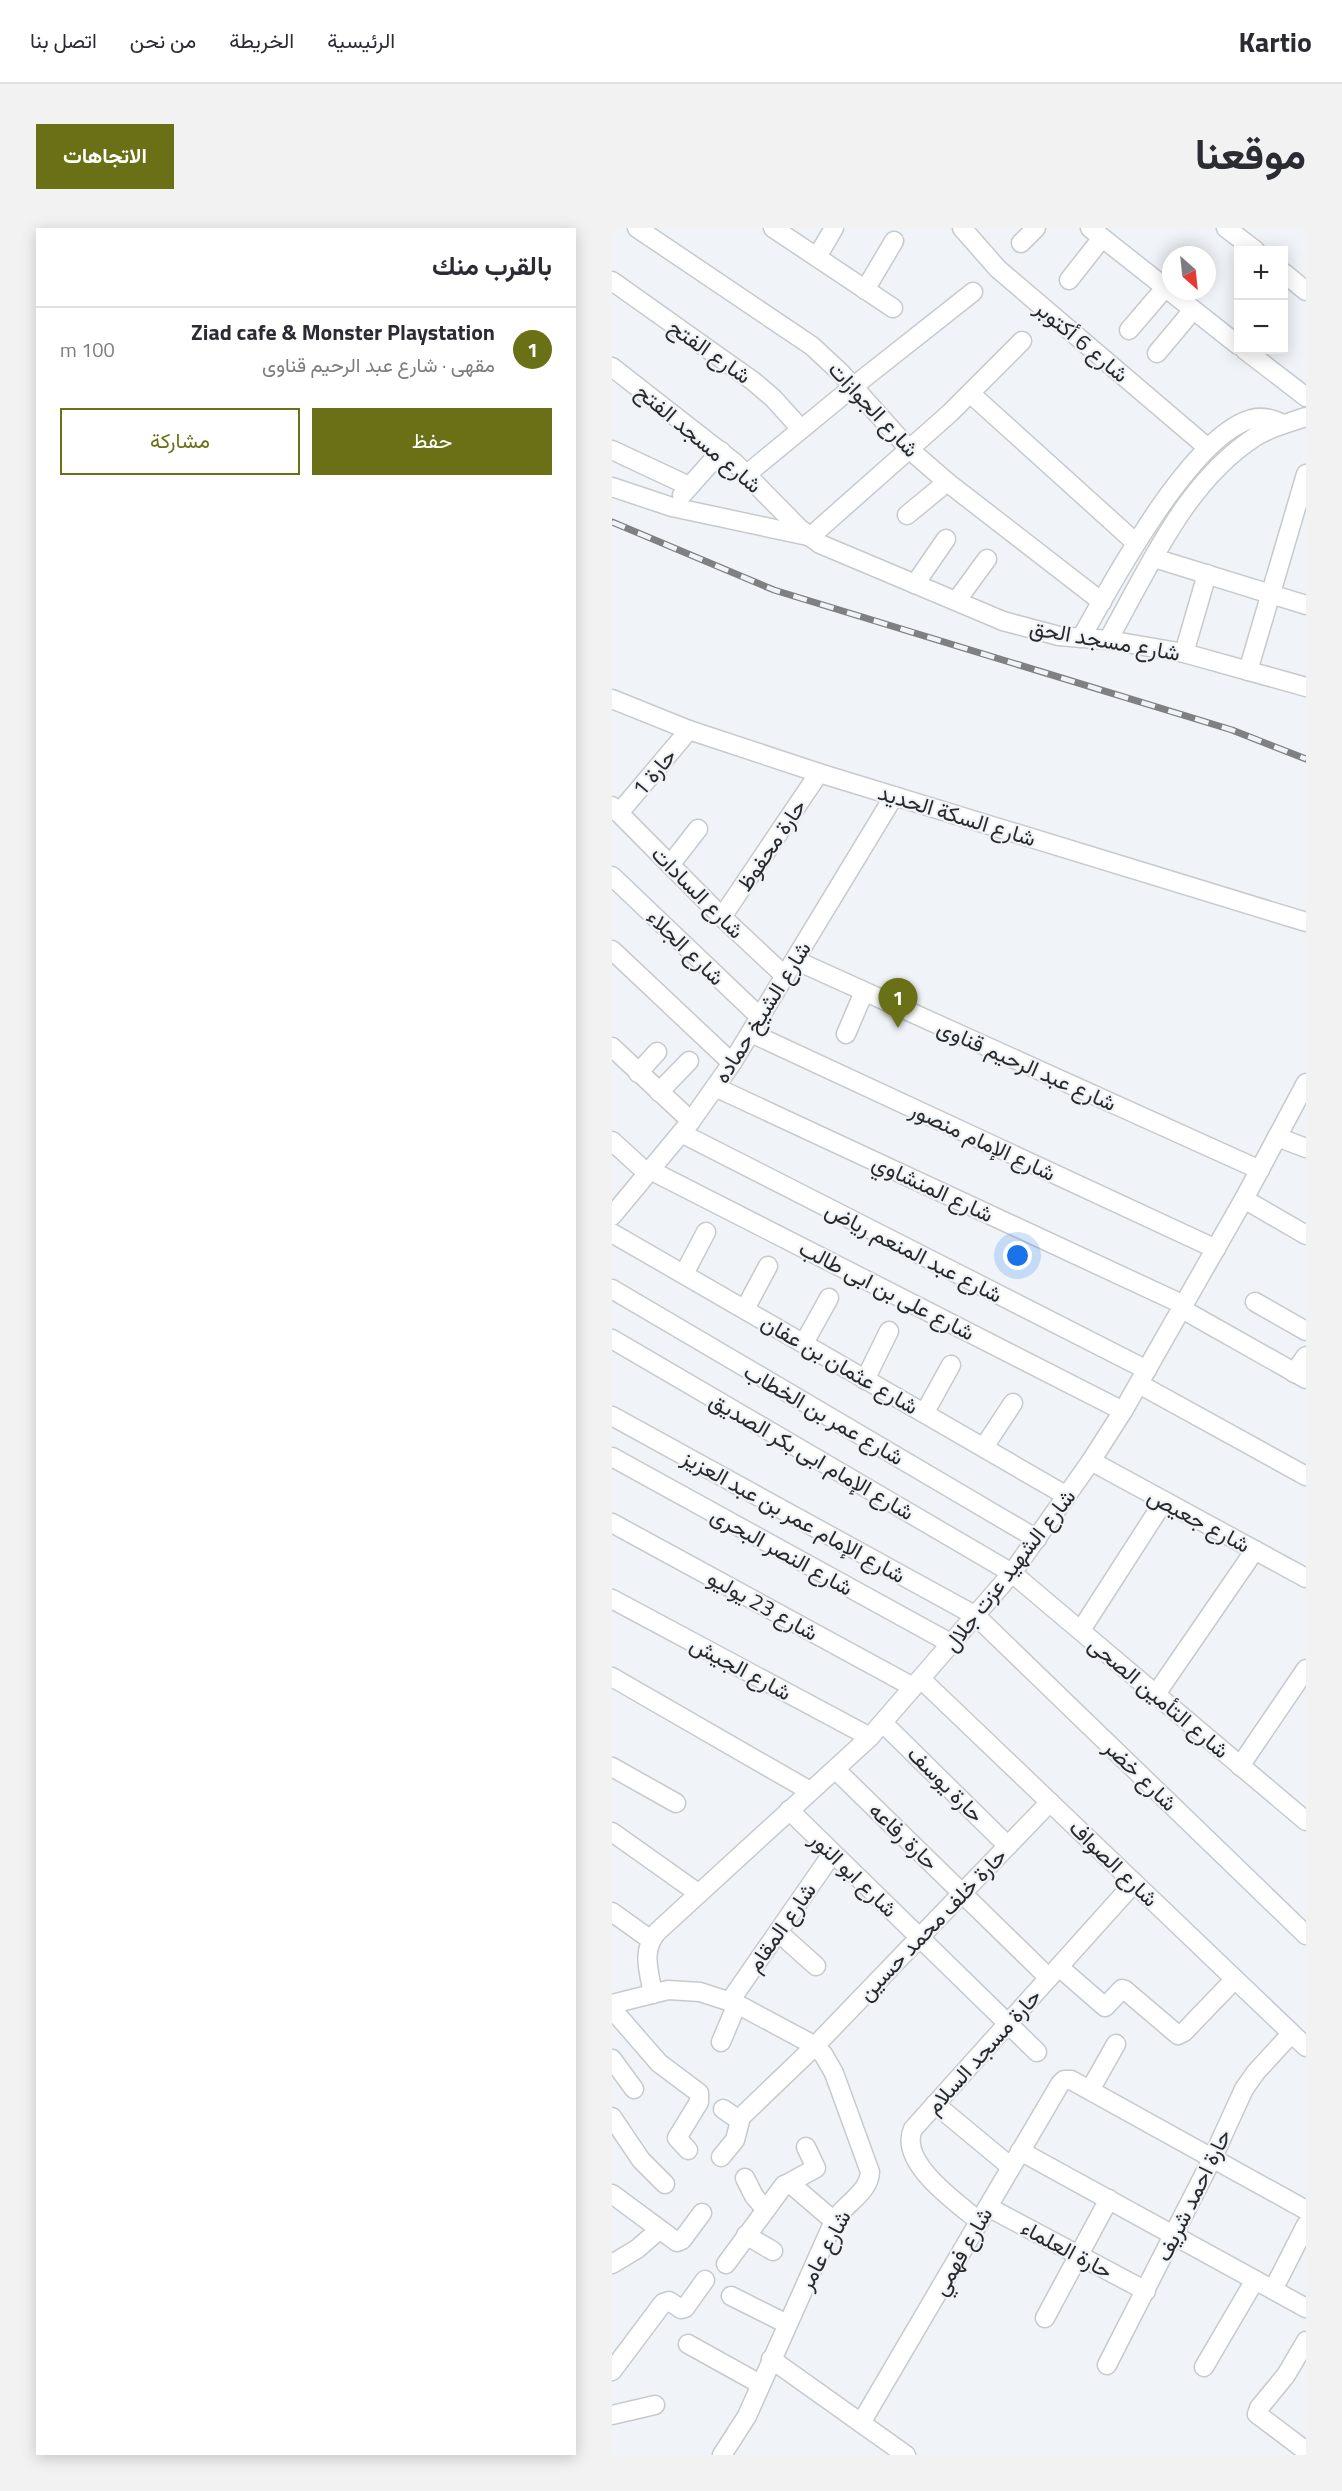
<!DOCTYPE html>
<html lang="ar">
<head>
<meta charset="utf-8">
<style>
	body { margin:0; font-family:"Titillium Web",Vazirmatn,sans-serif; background:#f2f2f3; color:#2b2b33; direction:rtl }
	.controls { position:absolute; right:18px; top:18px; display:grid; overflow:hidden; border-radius:0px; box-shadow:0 3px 15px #0003 }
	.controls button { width:54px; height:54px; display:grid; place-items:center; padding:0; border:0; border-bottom:2px solid #e1e1e2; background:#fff; color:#2b2b33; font:30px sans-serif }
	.compass { position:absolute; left:550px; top:18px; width:54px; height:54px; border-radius:50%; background:#fff; box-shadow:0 3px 15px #0003; rotate:153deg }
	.you { position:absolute; left:406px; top:1028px; width:21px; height:21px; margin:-15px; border:4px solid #fff; border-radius:50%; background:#1a73e8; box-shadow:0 0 0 9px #1a73e833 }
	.badge { display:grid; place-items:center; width:39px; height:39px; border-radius:50%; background:#697016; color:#fff; font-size:20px; font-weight:700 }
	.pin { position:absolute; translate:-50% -50px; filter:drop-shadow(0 2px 3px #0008) }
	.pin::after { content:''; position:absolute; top:32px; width:21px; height:18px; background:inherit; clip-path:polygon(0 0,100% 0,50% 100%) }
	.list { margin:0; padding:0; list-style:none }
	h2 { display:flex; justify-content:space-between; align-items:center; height:78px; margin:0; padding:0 24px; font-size:26px }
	h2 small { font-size:20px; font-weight:400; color:#7c7c81 }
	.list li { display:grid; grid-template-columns:39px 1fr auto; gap:18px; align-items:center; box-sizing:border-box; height:84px; padding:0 24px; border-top:2px solid #e1e1e2 }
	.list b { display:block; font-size:22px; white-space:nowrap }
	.list p { margin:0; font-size:20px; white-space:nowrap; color:#7c7c81 }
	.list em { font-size:20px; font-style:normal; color:#7c7c81 }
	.actions { display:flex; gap:12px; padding:18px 24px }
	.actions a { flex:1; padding:14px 0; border:2px solid #697016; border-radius:0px; text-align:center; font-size:21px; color:#697016 }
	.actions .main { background:#697016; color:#fff }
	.map { position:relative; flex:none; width:694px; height:2227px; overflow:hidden; direction:ltr; border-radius:0px }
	header { display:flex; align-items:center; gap:36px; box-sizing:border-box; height:84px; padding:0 30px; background:#fff; border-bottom:2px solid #e1e1e2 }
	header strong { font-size:28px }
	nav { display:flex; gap:33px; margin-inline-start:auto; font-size:21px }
	.intro { display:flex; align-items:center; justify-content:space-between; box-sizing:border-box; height:144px; padding:0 36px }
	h1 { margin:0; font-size:42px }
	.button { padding:15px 27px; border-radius:0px; background:#697016; color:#fff; font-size:21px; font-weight:700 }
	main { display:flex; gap:36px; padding:0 36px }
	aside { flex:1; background:#fff; border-radius:0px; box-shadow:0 3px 15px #0003 }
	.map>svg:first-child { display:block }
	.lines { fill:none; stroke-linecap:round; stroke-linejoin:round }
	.minor-casing { stroke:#c6cacd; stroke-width:21 }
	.minor { stroke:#fff; stroke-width:18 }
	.rail-casing { stroke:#7e8082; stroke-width:7 }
	.rail { stroke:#f0f4f8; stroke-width:4.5; stroke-dasharray:14; stroke-linecap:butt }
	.labels { text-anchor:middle; stroke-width:4.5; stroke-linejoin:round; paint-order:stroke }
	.street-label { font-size:22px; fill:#28292a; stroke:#f0f4f8 }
</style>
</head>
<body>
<header>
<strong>Kartio</strong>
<nav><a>الرئيسية</a><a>الخريطة</a><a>من نحن</a><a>اتصل بنا</a></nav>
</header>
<div class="intro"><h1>موقعنا</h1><a class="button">الاتجاهات</a></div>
<main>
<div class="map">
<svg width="694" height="2227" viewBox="0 0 694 2227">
	<rect width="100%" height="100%" fill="#f0f4f8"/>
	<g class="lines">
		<defs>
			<g id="minor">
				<polyline points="25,0 200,118 229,145 297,221 335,254 490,374"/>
				<polyline points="161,0 281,80"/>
				<polyline points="350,0 386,41 596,220"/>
				<polyline points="478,0 626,117"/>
				<polyline points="614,0 643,22"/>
				<polyline points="409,15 424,0"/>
				<polyline points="205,29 222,0"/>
				<polyline points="672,45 694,63"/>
				<polyline points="457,52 490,10"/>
				<polyline points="0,53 141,153 161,170 189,201"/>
				<polyline points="253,62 282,13"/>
				<polyline points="517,102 553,60"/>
				<polyline points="633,122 694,169"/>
				<polyline points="545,125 581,82"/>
				<polyline points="0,139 123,235 188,301 208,316 391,393 447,408 496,412 572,425 694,459"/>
				<polyline points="359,166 524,315"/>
				<polyline points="0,222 77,258"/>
				<polyline points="135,246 242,158 361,64"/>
				<polyline points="0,259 60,279 196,308"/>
				<polyline points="70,267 109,223"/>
				<polyline points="295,287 335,254"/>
				<polyline points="198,309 338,185 410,113"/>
				<polyline points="542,330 694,377"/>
				<polyline points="303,356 334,311"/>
				<polyline points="345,372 375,331"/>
				<path d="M469,410C500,355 579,207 640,191C651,188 661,191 671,196"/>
				<path d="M496,412C536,342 572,255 643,209C658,199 677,195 694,189"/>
				<polyline points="572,425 595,346"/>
				<polyline points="636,443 694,246"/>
				<polyline points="0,471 77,502 207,545 694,694"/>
				<polyline points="0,578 110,689 173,748"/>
				<polyline points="7,585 77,502"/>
				<polyline points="58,637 86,601"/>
				<polyline points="0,648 148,789"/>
				<polyline points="110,689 207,545"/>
				<polyline points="0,722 120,835"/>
				<polyline points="183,732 648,942"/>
				<polyline points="139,805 604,1021"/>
				<polyline points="234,806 252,764"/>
				<polyline points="0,819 79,893"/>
				<polyline points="26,845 45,824"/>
				<polyline points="103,859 572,1077"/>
				<polyline points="47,864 77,833"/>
				<polyline points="69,905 535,1142"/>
				<polyline points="665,909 694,920"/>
				<polyline points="0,913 35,945"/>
				<polyline points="38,942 511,1183"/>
				<polyline points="632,971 694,1007"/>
				<polyline points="0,988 79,893 120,835 282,568"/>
				<polyline points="0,1005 455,1268"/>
				<polyline points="72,1046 94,1004"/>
				<polyline points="0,1061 425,1311"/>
				<polyline points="643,1074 694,1103"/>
				<polyline points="133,1081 156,1038"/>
				<polyline points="570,1081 694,1151"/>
				<polyline points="0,1111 400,1345 694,1593"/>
				<polyline points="192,1115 217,1070"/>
				<polyline points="682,1145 694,1128"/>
				<polyline points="253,1152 277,1103"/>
				<polyline points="527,1156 694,1248"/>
				<polyline points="313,1184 339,1137"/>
				<polyline points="0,1188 364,1388 694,1707"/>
				<polyline points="372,1219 401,1175"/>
				<polyline points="0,1229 340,1416"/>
				<polyline points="479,1233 694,1350"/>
				<polyline points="0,1295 301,1459"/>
				<polyline points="0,1371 258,1509"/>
				<polyline points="469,1402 552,1273"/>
				<polyline points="0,1449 198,1563"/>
				<polyline points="309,1451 694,1819"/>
				<polyline points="544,1466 643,1322"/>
				<polyline points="271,1495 396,1618"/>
				<polyline points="628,1538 694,1441"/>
				<polyline points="0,1539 64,1575"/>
				<polyline points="224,1542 437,1750"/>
				<polyline points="177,1582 425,1824"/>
				<polyline points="0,1604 86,1665"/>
				<polyline points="0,1684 39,1712"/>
				<polyline points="166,1704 204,1738"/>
				<polyline points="447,1739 493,1779 510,1761 513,1762 566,1807 572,1804 623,1751"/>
				<path d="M41,1766C37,1743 29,1723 45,1704L258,1509L400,1345L479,1233L511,1183L632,971L694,855"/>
				<polyline points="118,1773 220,1626"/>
				<path d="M0,1776L56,1762L88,1764L125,1776L196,1814L211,1826L222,1845L258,1944C257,1965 232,1976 222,1993L135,2188L110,2227"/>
				<polyline points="0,1781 47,1835 87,1865 87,1874 65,1910 76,1922"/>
				<polyline points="109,1814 125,1776"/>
				<polyline points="0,1831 22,1861"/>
				<polyline points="478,1862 504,1816"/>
				<polyline points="323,1876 399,1939"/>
				<polyline points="111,1881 127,1892"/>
				<polyline points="0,1889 29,1932 53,1956"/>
				<polyline points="408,1923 694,2080"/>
				<polyline points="109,1929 123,1912 129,1889 203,1818 438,1574"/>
				<polyline points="133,1950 142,1968 153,1981"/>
				<polyline points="175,1956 204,1940 194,1919"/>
				<polyline points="0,1966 65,2014 70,2012 90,1985"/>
				<polyline points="376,1979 534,2063"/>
				<path d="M367,1993C345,1975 286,1934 301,1901L522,1655"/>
				<polyline points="134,2007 161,2023"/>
				<polyline points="0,2036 25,2021 47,2002"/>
				<polyline points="114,2036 172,1957 180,1957 222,1993"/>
				<polyline points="661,2062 694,1997"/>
				<polyline points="119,2068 175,2096"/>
				<polyline points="433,2090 497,1971"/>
				<polyline points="694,2113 674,2147 647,2180 645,2186 694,2223"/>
				<polyline points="76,2116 148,2156"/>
				<polyline points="159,2131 294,2227"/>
				<polyline points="495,2137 600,1931 632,1861 644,1844 679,1806"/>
				<polyline points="592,2139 643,2052"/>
				<polyline points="0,2143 51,2075 57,2073 69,2081 73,2080 93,2052"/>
				<polyline points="0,2187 43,2177"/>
				<polyline points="249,2195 448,1856 452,1852 459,1852 694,1982"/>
			</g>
		</defs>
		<use href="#minor" class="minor-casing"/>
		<use href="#minor" class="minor"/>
		<defs>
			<polyline id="rail" points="0,294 162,362 620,502 694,531"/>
		</defs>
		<use href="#rail" class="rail-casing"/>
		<use href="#rail" class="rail"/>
	</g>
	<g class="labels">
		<g class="street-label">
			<text transform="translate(470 113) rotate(40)" y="8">شارع 6 أكتوبر</text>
			<text transform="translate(98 123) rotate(35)" y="8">شارع الفتح</text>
			<text transform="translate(262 181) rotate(47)" y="8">شارع الجوازات</text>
			<text transform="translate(87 210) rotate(40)" y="8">شارع مسجد الفتح</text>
			<text transform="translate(493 412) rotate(10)" y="8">شارع مسجد الحق</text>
			<text transform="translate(42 544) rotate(-50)" y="8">حارة 1</text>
			<text transform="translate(345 587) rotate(17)" y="8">شارع السكة الحديد</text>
			<text transform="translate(159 617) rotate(-56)" y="8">حارة محفوظ</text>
			<text transform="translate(86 664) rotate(45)" y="8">شارع السادات</text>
			<text transform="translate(74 719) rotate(44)" y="8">شارع الجلاء</text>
			<text transform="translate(150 784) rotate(-58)" y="8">شارع الشيخ حماده</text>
			<text transform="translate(415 837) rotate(24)" y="8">شارع عبد الرحيم قناوى</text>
			<text transform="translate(371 913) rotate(25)" y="8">شارع الإمام منصور</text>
			<text transform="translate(321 960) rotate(25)" y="8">شارع المنشاوي</text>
			<text transform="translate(302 1024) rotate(27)" y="8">شارع عبد المنعم رياض</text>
			<text transform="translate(275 1062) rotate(27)" y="8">شارع على بن ابى طالب</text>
			<text transform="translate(228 1136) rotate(30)" y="8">شارع عثمان بن عفان</text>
			<text transform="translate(212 1186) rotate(30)" y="8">شارع عمر بن الخطاب</text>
			<text transform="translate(200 1228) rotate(30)" y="8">شارع الإمام ابى بكر الصديق</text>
			<text transform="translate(182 1288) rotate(29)" y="8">شارع الإمام عمر بن عبد العزيز</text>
			<text transform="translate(587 1292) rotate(28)" y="8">شارع جعيص</text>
			<text transform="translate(170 1323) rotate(29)" y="8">شارع النصر البحرى</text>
			<text transform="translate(397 1342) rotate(-52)" y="8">شارع الشهيد عزت جلال</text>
			<text transform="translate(151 1377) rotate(29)" y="8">شارع 23 يوليو</text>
			<text transform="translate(129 1440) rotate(28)" y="8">شارع الجيش</text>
			<text transform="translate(547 1469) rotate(40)" y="8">شارع التأمين الصحى</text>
			<text transform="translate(529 1547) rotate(44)" y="8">شارع خضر</text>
			<text transform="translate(334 1556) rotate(45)" y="8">حارة يوسف</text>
			<text transform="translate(292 1608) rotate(44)" y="8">حارة رفاعه</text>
			<text transform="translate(502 1635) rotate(44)" y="8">شارع الصواف</text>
			<text transform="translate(242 1646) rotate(44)" y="8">شارع ابو النور</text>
			<text transform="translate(320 1696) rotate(-46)" y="8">حارة خلف محمد حسين</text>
			<text transform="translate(169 1699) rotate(-55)" y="8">شارع المقام</text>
			<text transform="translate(371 1823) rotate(-48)" y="8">حارة مسجد السلام</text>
			<text transform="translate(581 1967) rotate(-64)" y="8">حارة احمد شريف</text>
			<text transform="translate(455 2021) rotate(28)" y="8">حارة العلماء</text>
			<text transform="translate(212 2022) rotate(-62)" y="8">شارع عامر</text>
			<text transform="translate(350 2023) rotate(-60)" y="8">شارع فهمي</text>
		</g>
	</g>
</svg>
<div class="controls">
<button>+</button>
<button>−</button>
</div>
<svg class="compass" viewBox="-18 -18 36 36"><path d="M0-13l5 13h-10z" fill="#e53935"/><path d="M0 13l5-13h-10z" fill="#7c7c81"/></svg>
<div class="you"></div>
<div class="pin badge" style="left:286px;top:800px">1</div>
</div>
<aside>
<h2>بالقرب منك<small></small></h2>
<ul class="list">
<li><span class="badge">1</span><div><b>Ziad cafe &amp; Monster Playstation</b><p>مقهى · شارع عبد الرحيم قناوى</p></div><em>100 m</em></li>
</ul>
<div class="actions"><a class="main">حفظ</a><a>مشاركة</a></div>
</aside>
</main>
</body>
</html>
